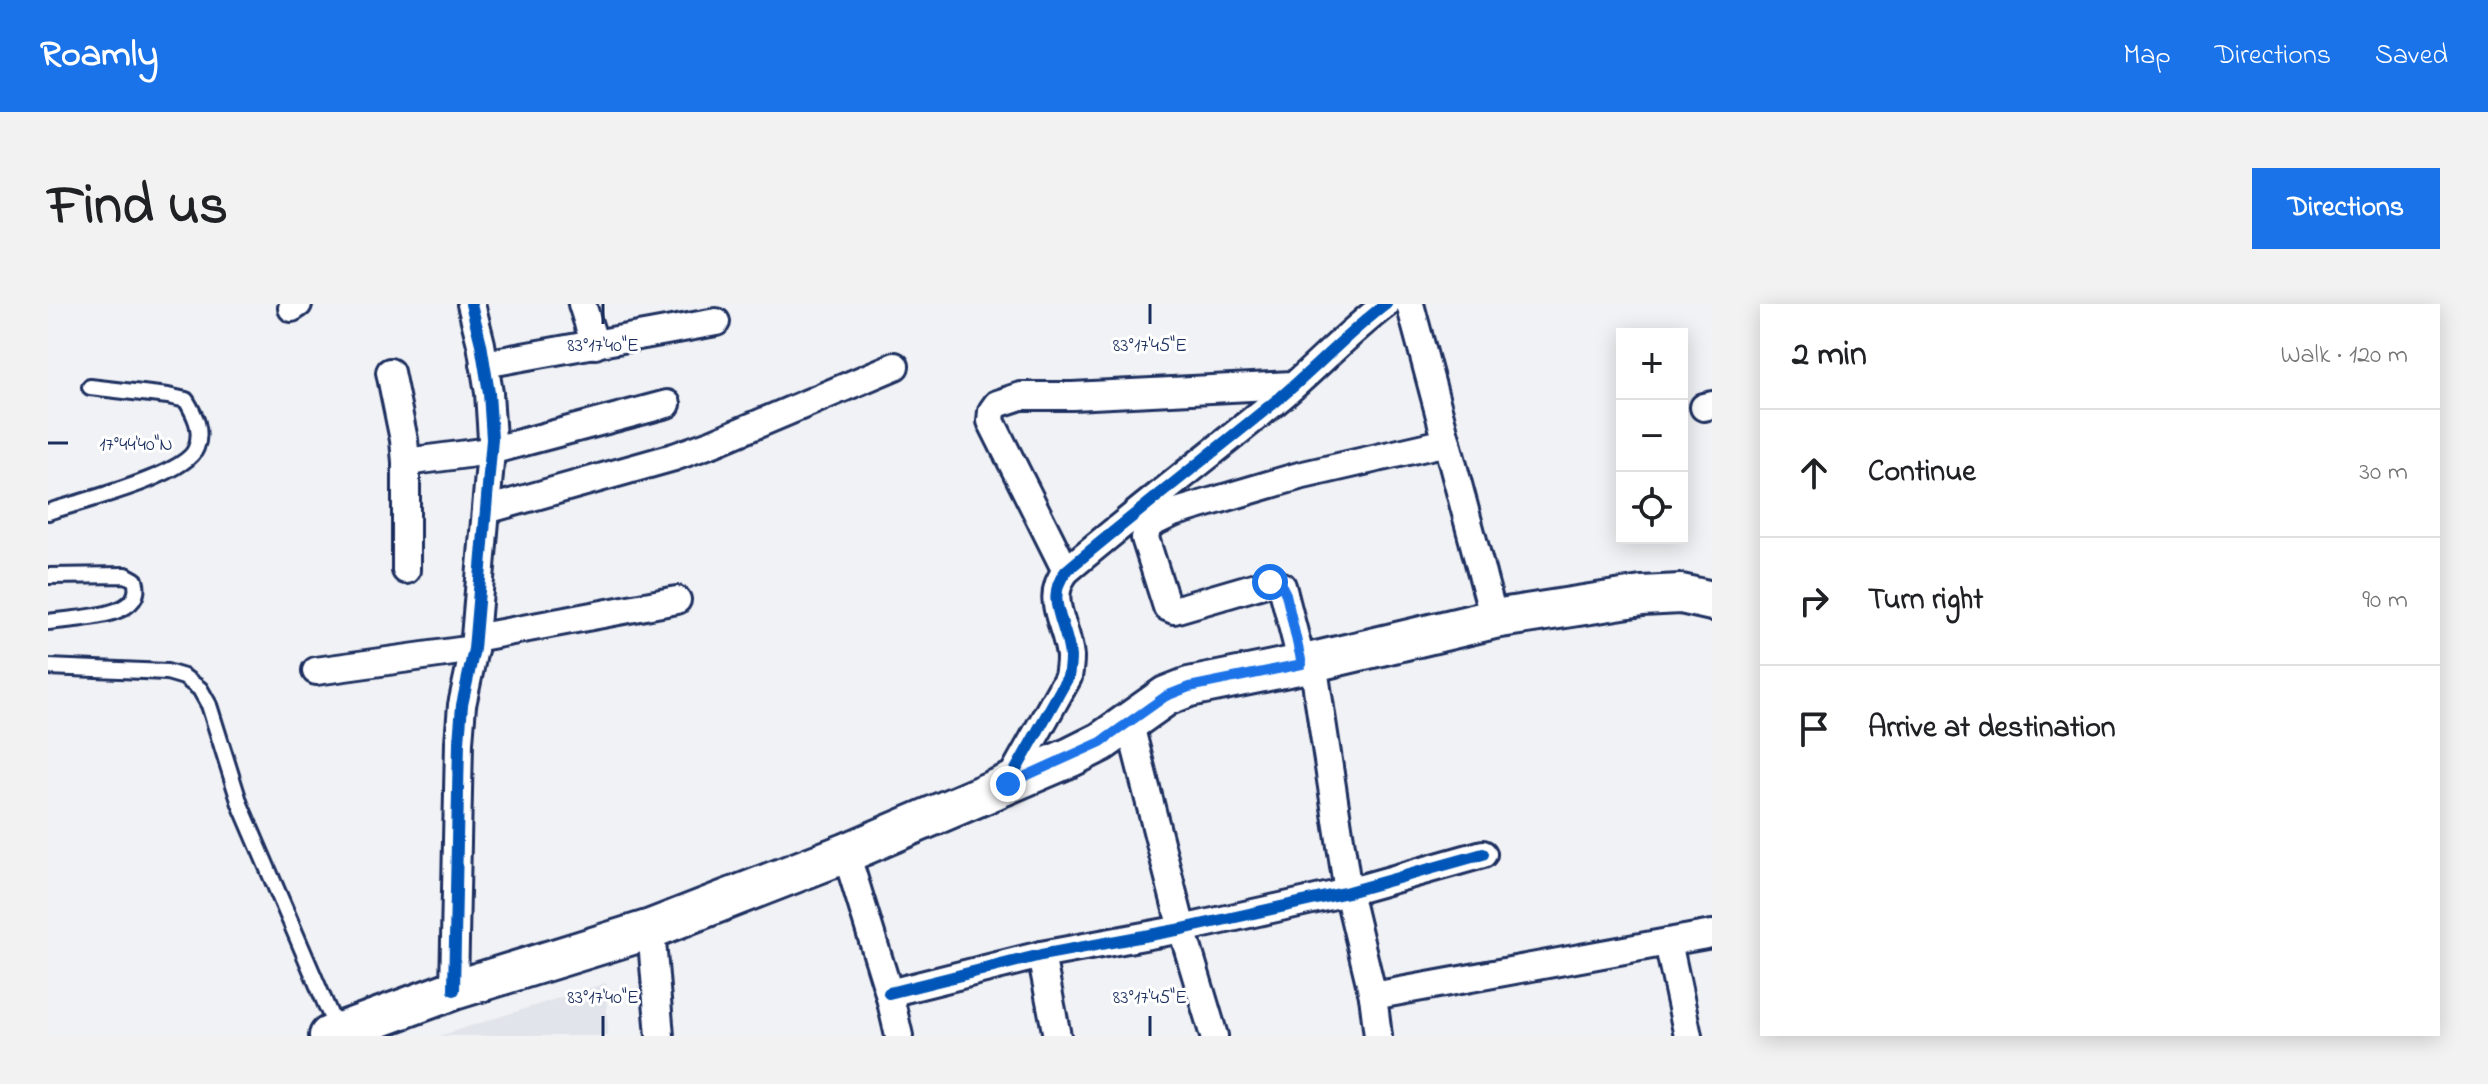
<!DOCTYPE html>
<html lang="en">
<head>
<meta charset="utf-8">
<style>
	body { margin:0; font-family:"Indie Flower",sans-serif; background:#f2f2f2; color:#202124 }
	.controls { position:absolute; right:24px; top:24px; display:grid; overflow:hidden; border-radius:0px; box-shadow:0 4px 20px #0003 }
	.controls button { width:72px; height:72px; display:grid; place-items:center; padding:0; border:0; border-bottom:2px solid #e0e0e0; background:#fff; color:#202124; font:40px sans-serif }
	.stop { position:absolute; width:24px; height:24px; margin:-18px; border:6px solid #1a73e8; border-radius:50%; background:#fff }
	.stop.end { background:#1a73e8; border-color:#fff; box-shadow:0 2px 8px #0008 }
	.list { margin:0; padding:0; list-style:none }
	h2 { display:flex; justify-content:space-between; align-items:center; height:104px; margin:0; padding:0 32px; font-size:34px }
	h2 small { font-size:26px; font-weight:400; color:#757577 }
	.list li { display:grid; grid-template-columns:52px 1fr auto; gap:24px; align-items:center; box-sizing:border-box; height:128px; padding:0 32px; border-top:2px solid #e0e0e0 }
	.list b { display:block; font-size:30px; white-space:nowrap }
	.list em { font-size:26px; font-style:normal; color:#757577 }
	.icon { flex:none; width:44px; height:44px; fill:none; stroke:currentColor; stroke-width:2; stroke-linecap:round; stroke-linejoin:round }
	.map { position:relative; flex:none; width:1664px; height:732px; overflow:hidden; border-radius:0px }
	header { display:flex; align-items:center; gap:48px; box-sizing:border-box; height:112px; padding:0 40px; background:#1a73e8; color:#fff }
	header strong { font-size:38px }
	nav { display:flex; gap:44px; margin-inline-start:auto; font-size:28px }
	.intro { display:flex; align-items:center; justify-content:space-between; box-sizing:border-box; height:192px; padding:0 48px }
	h1 { margin:0; font-size:56px }
	.button { padding:20px 36px; border-radius:0px; background:#1a73e8; color:#fff; font-size:28px; font-weight:700 }
	main { display:flex; gap:48px; padding:0 48px }
	aside { flex:1; background:#fff; border-radius:0px; box-shadow:0 4px 20px #0003 }
	.map>svg:first-child { display:block }
	.built { fill:#e1e4ea }
	.lines { fill:none; stroke-linecap:round; stroke-linejoin:round }
	.lane-casing { stroke:#1b2f5e; stroke-width:20 }
	.street-casing { stroke:#1b2f5e; stroke-width:32 }
	.secondary-casing { stroke:#1b2f5e; stroke-width:44 }
	.lane { stroke:#fff; stroke-width:14 }
	.street { stroke:#fff; stroke-width:26 }
	.secondary { stroke:#fff; stroke-width:38 }
	.cycleway-casing { stroke:#fff; stroke-width:17 }
	.cycleway { stroke:#0057b8; stroke-width:12 }
	.route { stroke:#1a73e8; stroke-width:10 }
	.ticks { fill:none; stroke:#1b2f5e; stroke-width:3 }
	.ticks-label { font-size:20px; text-anchor:middle; fill:#1b2f5e; stroke:#fff; stroke-width:6; stroke-linejoin:round; paint-order:stroke }
</style>
</head>
<body>
<header>
<strong>Roamly</strong>
<nav><a>Map</a><a>Directions</a><a>Saved</a></nav>
</header>
<div class="intro"><h1>Find us</h1><a class="button">Directions</a></div>
<main>
<div class="map">
<svg width="1664" height="732" viewBox="0 0 1664 732">
	<rect width="100%" height="100%" fill="#f1f2f5"/>
	<filter id="ink" filterUnits="userSpaceOnUse"><feTurbulence type="fractalNoise" baseFrequency=".0125" numOctaves="2"/><feDisplacementMap in="SourceGraphic" scale="16" xChannelSelector="R" yChannelSelector="G"/><feConvolveMatrix kernelMatrix="1 2 1 2 8 2 1 2 1" color-interpolation-filters="sRGB"/></filter>
	<g filter="url(#ink)">
		<polygon class="built" points="558,679 560,732 391,732"/>
		<g class="lines">
			<defs>
				<g id="lane">
					<path d="M0,208C30,198 138,172 148,144C155,126 147,111 138,96L120,92L42,83"/>
					<path d="M0,272L78,271L87,276C100,315 25,314 0,318"/>
					<polyline points="0,363 119,368 136,373 152,385 161,401 192,500 290,729"/>
				</g>
				<g id="street">
					<polyline points="534,0 547,41"/>
					<polyline points="1362,0 1446,315"/>
					<polyline points="244,4 250,0"/>
					<polyline points="436,60 668,18"/>
					<polyline points="342,68 356,136 358,158 358,266"/>
					<polyline points="1656,103 1664,101"/>
					<polyline points="358,158 442,147 619,100"/>
					<polyline points="438,206 626,153 665,139 847,62"/>
					<polyline points="1018,267 943,117 944,107 949,100 973,92 1024,92 1245,81"/>
					<polyline points="427,334 629,296"/>
					<polyline points="1265,358 1300,588 1325,692 1330,732"/>
					<polyline points="1254,360 1234,282 1222,278 1126,306 1119,303 1097,234 1100,221 1125,209 1251,172 1399,138"/>
					<polyline points="268,367 426,345"/>
					<polyline points="1081,417 1134,625 1166,732"/>
					<path d="M960,480L1020,373C1021,367 1022,359 1022,353C1020,321 995,296 1018,267C1087,209 1158,154 1228,97C1266,66 1298,30 1338,0"/>
					<polyline points="798,549 841,689 851,732"/>
					<polyline points="603,625 612,732"/>
					<polyline points="993,651 1009,732"/>
					<polyline points="406,686 411,438 414,401 426,345 444,135 441,89 433,40 423,0"/>
					<polyline points="841,689 993,651 1134,625 1300,588 1435,550"/>
					<polyline points="1325,692 1620,638"/>
					<polyline points="1640,732 1620,638 1664,630"/>
				</g>
				<polyline id="secondary" points="281,732 406,686 603,625 798,549 1023,453 1053,438 1118,392 1141,383 1265,358 1446,315 1594,292 1633,290 1664,297"/>
			</defs>
			<use href="#lane" class="lane-casing"/>
			<use href="#street" class="street-casing"/>
			<use href="#secondary" class="secondary-casing"/>
			<use href="#lane" class="lane"/>
			<use href="#street" class="street"/>
			<use href="#secondary" class="secondary"/>
			<defs>
				<g id="cycleway">
					<path d="M960,480L1020,373C1021,367 1022,359 1022,353C1020,321 995,296 1018,267C1087,209 1158,154 1228,97C1266,66 1298,30 1338,0"/>
					<polyline points="406,686 411,438 414,401 426,345 444,135 441,89 433,40 423,0"/>
					<polyline points="841,689 993,651 1134,625 1300,588 1435,550"/>
				</g>
			</defs>
			<use href="#cycleway" class="cycleway-casing"/>
			<use href="#cycleway" class="cycleway"/>
		</g>
	</g>
	<g class="lines" filter="url(#ink)">
		<polyline class="route" points="960,480 1053,438 1118,392 1141,383 1254,360 1238,290 1234,282 1222,278"/>
	</g>
	<path class="ticks" d="M555,0V20M1102,0V20M0,139H20M555,712V732M1102,712V732"/>
	<g class="ticks-label">
		<text x="555" y="47">83°17'40"E</text>
		<text x="1102" y="47">83°17'45"E</text>
		<text x="88" y="146">17°44'40"N</text>
		<text x="555" y="699">83°17'40"E</text>
		<text x="1102" y="699">83°17'45"E</text>
	</g>
</svg>
<div class="controls">
<button>+</button>
<button>−</button>
<button><svg class="icon" aria-label="locate" viewBox="0 0 24 24"><circle cx="12" cy="12" r="6"/><path d="M12 2v4M12 18v4M2 12h4M18 12h4"/></svg></button>
</div>
<div class="stop" style="left:1222px;top:278px"></div>
<div class="stop end" style="left:960px;top:480px"></div>
</div>
<aside>
<h2>2 min<small>Walk · 120 m</small></h2>
<ul class="list">
<li><svg class="icon" aria-label="ahead" viewBox="0 0 24 24"><path d="M12 20V5M6 11l6-6 6 6"/></svg><div><b>Continue</b></div><em>30 m</em></li>
<li><svg class="icon" aria-label="right" viewBox="0 0 24 24"><path d="M7 20v-9h11M14 6l5 5-5 5"/></svg><div><b>Turn right</b></div><em>90 m</em></li>
<li><svg class="icon" aria-label="arrive" viewBox="0 0 24 24"><path d="M6 21V4h12l-3 4 3 4H6"/></svg><div><b>Arrive at destination</b></div></li>
</ul>
</aside>
</main>
</body>
</html>
